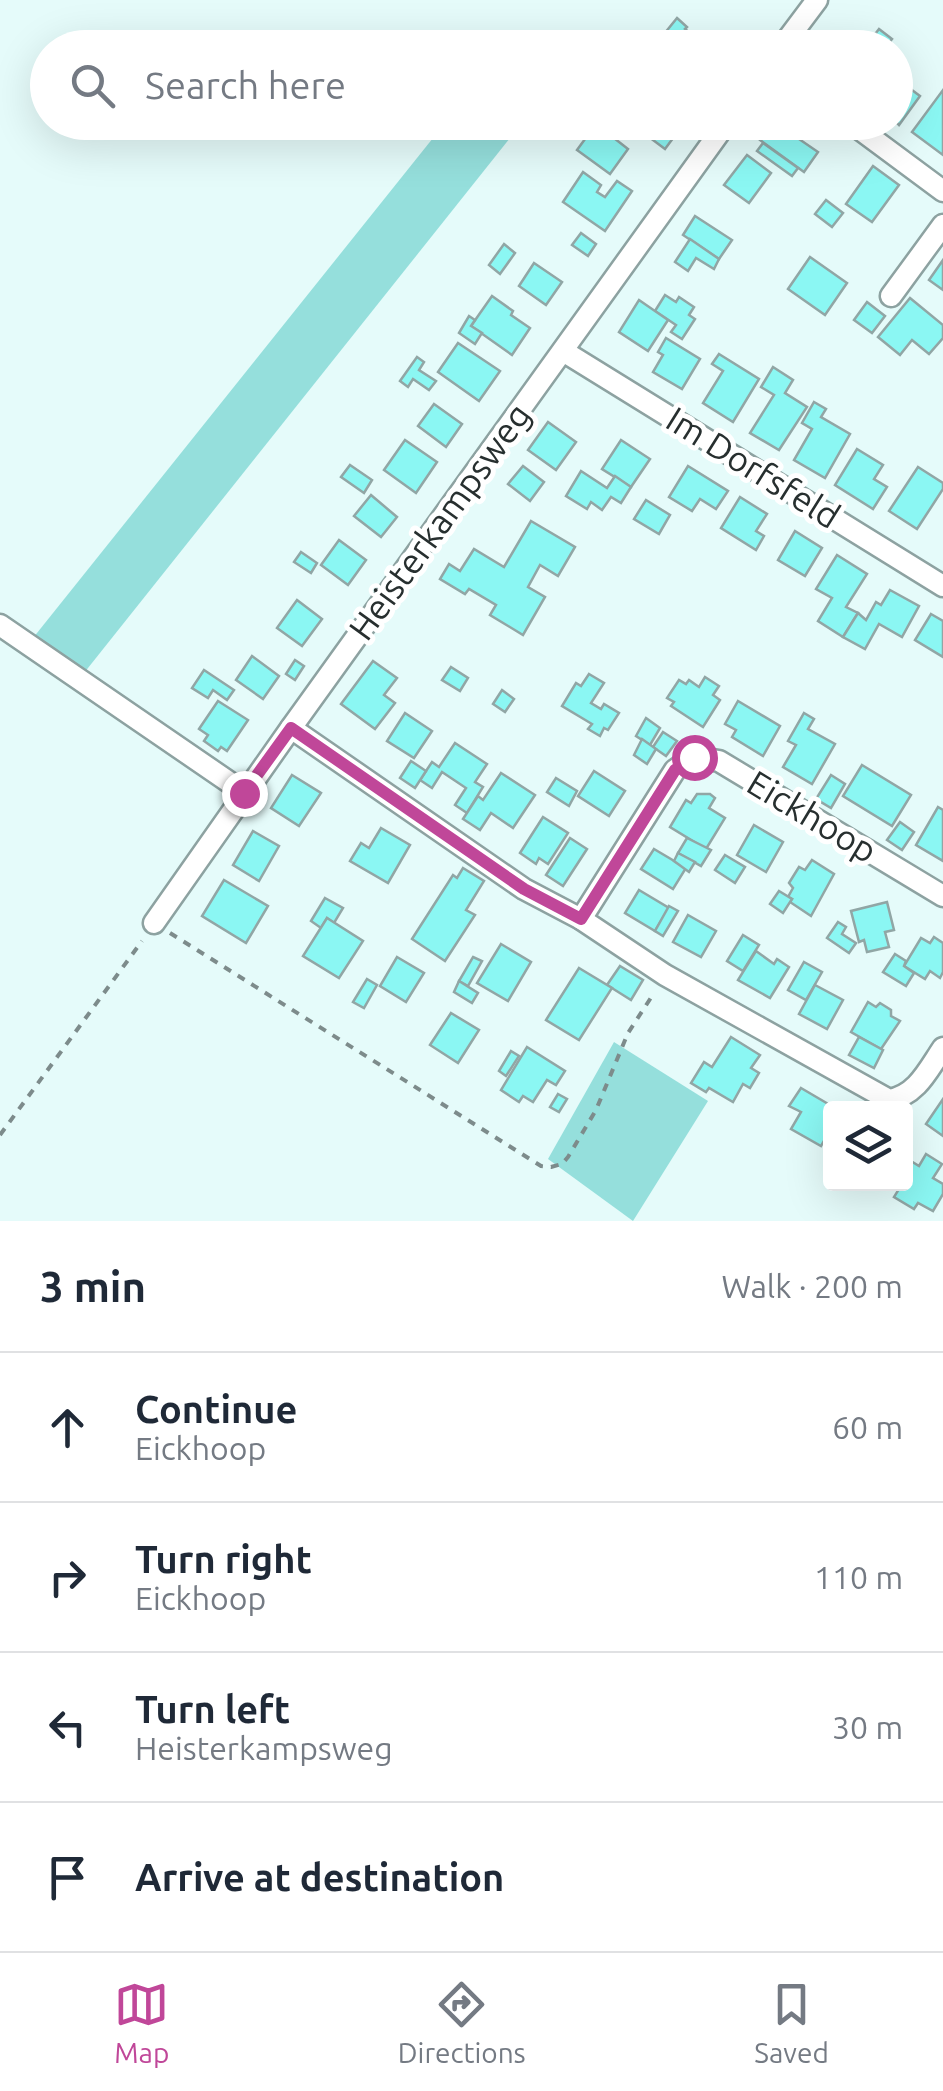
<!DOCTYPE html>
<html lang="en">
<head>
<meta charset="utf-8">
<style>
	body { margin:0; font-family:Ubuntu,sans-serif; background:#f6f6f7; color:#1f2937 }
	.controls { position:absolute; right:30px; bottom:30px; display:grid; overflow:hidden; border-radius:10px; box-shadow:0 10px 40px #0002 }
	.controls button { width:90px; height:90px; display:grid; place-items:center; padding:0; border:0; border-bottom:2px solid #e0e1e3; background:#fff; color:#1f2937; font:50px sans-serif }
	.stop { position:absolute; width:30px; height:30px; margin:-22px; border:8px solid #c04799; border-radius:50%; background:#fff }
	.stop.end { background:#c04799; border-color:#fff; box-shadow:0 2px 10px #0008 }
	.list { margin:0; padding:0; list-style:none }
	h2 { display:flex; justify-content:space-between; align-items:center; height:130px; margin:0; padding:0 40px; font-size:42px }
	h2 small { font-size:32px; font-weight:400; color:#747a83 }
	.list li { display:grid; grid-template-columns:65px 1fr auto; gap:30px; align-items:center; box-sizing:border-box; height:150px; padding:0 40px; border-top:2px solid #e0e1e3 }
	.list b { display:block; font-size:38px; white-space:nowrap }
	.list p { margin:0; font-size:32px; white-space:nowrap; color:#747a83 }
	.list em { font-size:32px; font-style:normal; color:#747a83 }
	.icon { flex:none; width:55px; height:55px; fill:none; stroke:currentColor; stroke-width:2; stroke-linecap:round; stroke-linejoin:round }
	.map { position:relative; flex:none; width:943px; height:1221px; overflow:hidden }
	.search { position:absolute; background:#fff; box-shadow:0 10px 40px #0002; left:30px; right:30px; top:30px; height:110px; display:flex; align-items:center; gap:25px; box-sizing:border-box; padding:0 35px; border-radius:55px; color:#747a83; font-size:38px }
	.sheet { height:730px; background:#fff }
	nav { display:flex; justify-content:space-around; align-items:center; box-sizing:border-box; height:140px; border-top:2px solid #e0e1e3; background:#fff; font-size:28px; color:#747a83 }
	nav a { display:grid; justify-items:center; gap:5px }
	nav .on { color:#c04799 }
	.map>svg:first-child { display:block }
	.green { fill:#95dfdc }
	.building { fill:#8bf7f3; stroke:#91a6a5; stroke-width:2.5 }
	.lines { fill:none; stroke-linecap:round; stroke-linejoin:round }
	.minor-casing { stroke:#8da2a1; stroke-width:25 }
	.path { stroke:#7d8b8b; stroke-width:4; stroke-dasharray:8 8; stroke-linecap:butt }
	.minor { stroke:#fff; stroke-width:20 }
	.route { stroke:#c04799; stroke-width:12 }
	.labels { text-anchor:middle; stroke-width:10; stroke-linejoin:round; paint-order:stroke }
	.street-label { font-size:35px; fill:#272f2f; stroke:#fff }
</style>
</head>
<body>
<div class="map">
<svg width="943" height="1221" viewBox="0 0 943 1221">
	<rect width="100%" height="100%" fill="#e5fbfa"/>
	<g class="green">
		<polygon points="445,123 522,123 84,673 33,638"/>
		<polygon points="614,1042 708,1101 633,1221 548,1159"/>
	</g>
	<g class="building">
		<polygon points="677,18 687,27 685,29 702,43 698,48 660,48 656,44"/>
		<polygon points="879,29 892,39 885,48 865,47"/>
		<polygon points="896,78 920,96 899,125 896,122"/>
		<polygon points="943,90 943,155 912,132"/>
		<polygon points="629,122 685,122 665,149"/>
		<polygon points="772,122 802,122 808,127 799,139 818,152 804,172 760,140"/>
		<polygon points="596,124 628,149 610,174 577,150"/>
		<polygon points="763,143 798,168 792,176 757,151"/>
		<polygon points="747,155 771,173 749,203 724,185"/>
		<polygon points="873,166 899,185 872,222 846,204"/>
		<polygon points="583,172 601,185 597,192 605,197 617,181 632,191 605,231 563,202"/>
		<polygon points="826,200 843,213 832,227 815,214"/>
		<polygon points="695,216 732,240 719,259 683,235"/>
		<polygon points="581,233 596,244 588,256 572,245"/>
		<polygon points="690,239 719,259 714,269 696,258 688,271 675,262"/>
		<polygon points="504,244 515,253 500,274 489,265"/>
		<polygon points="810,257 847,283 825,315 788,289"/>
		<polygon points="943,260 943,290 929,280"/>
		<polygon points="534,263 562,282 546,305 519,286"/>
		<polygon points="665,295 676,302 679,297 694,307 689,315 695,319 682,339 671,332 676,325 655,311"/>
		<polygon points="492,296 513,311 511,315 530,328 512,355 471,326"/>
		<polygon points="910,298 943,325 943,338 929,354 912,340 900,355 878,337"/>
		<polygon points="639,300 668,320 648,351 619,332"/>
		<polygon points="867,302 885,316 872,333 854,320"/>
		<polygon points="469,316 475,320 471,326 482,333 475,344 459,333"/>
		<polygon points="666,338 700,359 682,389 653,372 663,355 658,352"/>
		<polygon points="458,343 500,371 479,401 438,372"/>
		<polygon points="719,354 759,379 733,422 703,403 723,371 712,364"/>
		<polygon points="417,357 424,362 419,370 436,381 429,390 413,379 408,387 400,381"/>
		<polygon points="773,367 793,380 785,393 807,407 779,450 750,433 774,395 761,387"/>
		<polygon points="814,402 826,409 821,417 850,434 825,478 794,460 812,429 802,423"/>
		<polygon points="434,404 462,424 446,447 418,426"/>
		<polygon points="548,422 576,442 556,470 528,450"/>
		<polygon points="405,440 437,462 416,493 384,470"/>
		<polygon points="621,440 650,459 631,487 602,469"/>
		<polygon points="857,449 883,465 874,479 887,487 873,509 835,485"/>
		<polygon points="350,465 372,480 364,493 341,477"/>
		<polygon points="523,466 544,482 530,501 508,484"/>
		<polygon points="688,466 728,491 716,509 700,499 692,511 669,497"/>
		<polygon points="918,467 943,483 943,489 917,529 889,511"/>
		<polygon points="581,471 607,488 615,476 631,487 621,503 611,497 602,510 591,502 587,509 566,496"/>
		<polygon points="371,495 397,517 381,537 354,516"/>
		<polygon points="740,497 767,514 756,531 764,536 756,550 721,528"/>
		<polygon points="646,500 670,515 659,534 634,519"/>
		<polygon points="531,521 575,547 558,576 540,565 528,587 545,597 523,635 490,615 496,605 469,589 465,594 440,579 449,564 460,571 474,549 504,567"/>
		<polygon points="795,531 822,548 805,576 778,560"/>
		<polygon points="339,540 366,560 348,585 321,565"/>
		<polygon points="301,552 317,563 311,573 294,562"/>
		<polygon points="837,555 867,574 846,607 858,613 843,637 818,621 832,598 816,589"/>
		<polygon points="890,590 919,606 902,637 879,624 865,649 843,637 858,613 866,620 876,602 881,605"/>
		<polygon points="297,600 322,619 302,646 277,628"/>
		<polygon points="931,614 943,621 943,657 915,640"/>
		<polygon points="252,656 279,676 263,699 236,680"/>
		<polygon points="295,660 304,666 295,680 286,674"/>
		<polygon points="373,661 397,678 384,695 395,703 375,729 341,704"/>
		<polygon points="451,667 468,678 460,691 442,680"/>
		<polygon points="204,670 234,690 227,700 213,690 208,698 192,688"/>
		<polygon points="589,674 604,683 591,703 601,709 604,704 619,713 608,730 604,728 600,736 588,729 592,724 562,706 576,683 581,686"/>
		<polygon points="705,677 719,686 713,695 720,700 703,727 671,706 674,702 667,698 679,680 686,684 689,680 699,687"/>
		<polygon points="502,690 514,699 505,712 493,704"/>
		<polygon points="218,701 248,720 227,751 221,747 218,751 204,741 208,735 199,729"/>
		<polygon points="738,701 780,726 763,756 732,737 736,730 725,724"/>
		<polygon points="405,713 432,731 414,758 387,741"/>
		<polygon points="804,713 814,719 808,729 835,744 812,784 783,767 796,745 788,741"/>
		<polygon points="646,718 660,728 650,745 636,736"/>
		<polygon points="663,732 677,741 666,756 653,747"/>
		<polygon points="642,739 656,749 647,764 634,755"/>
		<polygon points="455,743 487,764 475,782 483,787 467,813 455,805 466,788 442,772 432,788 420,780 432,762 439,767"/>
		<polygon points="411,761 426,771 415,788 400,778"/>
		<polygon points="862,765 911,795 892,826 843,796"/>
		<polygon points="594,771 625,791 609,816 578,796"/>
		<polygon points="501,773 535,795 513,828 491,813 480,830 463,819 478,796 483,800"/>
		<polygon points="292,775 321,793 299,826 271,808"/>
		<polygon points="831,775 845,784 831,808 816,799"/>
		<polygon points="556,778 577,791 569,806 547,792"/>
		<polygon points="697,794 710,794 715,798 709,808 725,818 706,849 670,827 686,800 691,803"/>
		<polygon points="938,807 943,810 943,861 916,845"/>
		<polygon points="543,817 568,833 548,864 539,858 536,864 520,853"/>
		<polygon points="900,822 914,832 902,850 887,840"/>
		<polygon points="754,825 783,842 766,872 737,855"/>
		<polygon points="381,828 410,845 388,883 350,861 361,843 369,848"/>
		<polygon points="253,831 279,846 259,881 233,865"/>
		<polygon points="570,838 587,849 563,886 546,875"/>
		<polygon points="687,838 711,850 701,866 678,853"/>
		<polygon points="654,849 686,868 673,889 641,869"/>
		<polygon points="678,853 695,862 689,872 674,861"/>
		<polygon points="725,855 745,867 735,883 715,870"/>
		<polygon points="812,860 834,874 811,916 790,902 792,899 788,897 793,888 789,883 799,867 805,870"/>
		<polygon points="463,868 484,881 466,910 475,915 445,961 412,939 453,875 457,878"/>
		<polygon points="224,880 268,906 246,943 202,916"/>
		<polygon points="639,890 669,908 655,931 625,913"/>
		<polygon points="779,891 792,899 783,913 770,904"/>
		<polygon points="325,898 343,908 334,923 327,918 321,928 311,921"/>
		<polygon points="887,902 894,930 885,932 889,947 867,952 864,940 859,942 851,911"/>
		<polygon points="669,906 678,911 663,936 655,931"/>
		<polygon points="688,915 716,931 701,957 673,942"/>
		<polygon points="327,918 363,941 339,978 303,956"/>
		<polygon points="838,922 846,927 842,934 856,943 849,953 827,938"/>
		<polygon points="743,935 759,945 743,971 727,961"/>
		<polygon points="934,937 943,943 943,972 940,978 930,971 925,979 904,966 921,938 930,943"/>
		<polygon points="501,944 531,962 508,1001 477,983"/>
		<polygon points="756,951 774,964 777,959 789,967 770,998 738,980"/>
		<polygon points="895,954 906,961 904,966 914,973 906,986 883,972"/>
		<polygon points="397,957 424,973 406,1002 380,986"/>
		<polygon points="473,957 482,961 468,986 459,981"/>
		<polygon points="804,962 822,972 806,1000 788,990"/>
		<polygon points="620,966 643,980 631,1000 607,985"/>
		<polygon points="579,968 612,988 579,1040 546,1020"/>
		<polygon points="367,979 377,985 364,1008 353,1002"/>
		<polygon points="459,981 478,993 472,1003 454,992"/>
		<polygon points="815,985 843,1000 827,1029 799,1014"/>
		<polygon points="868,1002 876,1007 880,1003 891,1010 891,1016 900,1021 881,1049 851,1032"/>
		<polygon points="451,1013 479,1030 458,1063 430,1045"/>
		<polygon points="731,1037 760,1055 751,1068 759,1073 750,1088 743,1084 733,1102 709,1088 706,1092 691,1083 704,1062 712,1067"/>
		<polygon points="859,1037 883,1050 874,1068 849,1055"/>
		<polygon points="527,1047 565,1071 556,1085 547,1080 533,1102 523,1096 519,1102 501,1090"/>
		<polygon points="511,1051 519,1056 506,1076 499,1071"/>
		<polygon points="801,1088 835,1108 830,1108 830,1130 821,1146 791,1129 801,1112 789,1106"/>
		<polygon points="558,1094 567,1099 559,1112 550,1107"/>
		<polygon points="943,1099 943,1136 926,1124"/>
		<polygon points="926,1154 942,1164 933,1178 943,1184 943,1194 933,1211 918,1203 914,1209 894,1197 899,1189 891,1184 906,1184 906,1158 919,1166"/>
	</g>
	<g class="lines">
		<defs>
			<g id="minor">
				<polyline points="781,48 817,0"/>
				<polyline points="850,122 943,191"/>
				<polyline points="891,296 943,225"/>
				<polyline points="563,351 943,586"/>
				<polyline points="0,625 245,793"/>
				<path d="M291,728L524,889L581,919L665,975L889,1100C917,1095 928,1070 943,1048"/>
				<polyline points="581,919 675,770 694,757 719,761 943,896"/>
				<polyline points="154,923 291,728 727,122"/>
			</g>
		</defs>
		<use href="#minor" class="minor-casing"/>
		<g class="path">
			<polyline points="170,933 541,1166 551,1167 562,1164 568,1157 596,1110 628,1033 654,993"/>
			<polyline points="0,1135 142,941"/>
		</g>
		<use href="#minor" class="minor"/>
	</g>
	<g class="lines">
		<polyline class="route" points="244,793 291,728 524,889 581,919 675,770 694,757"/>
	</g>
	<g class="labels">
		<g class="street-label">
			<text transform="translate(753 468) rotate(32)" y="12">Im Dorfsfeld</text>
			<text transform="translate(440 522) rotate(-54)" y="12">Heisterkampsweg</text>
			<text transform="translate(812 817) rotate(31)" y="12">Eickhoop</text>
		</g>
	</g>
</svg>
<div class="controls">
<button><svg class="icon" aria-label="layers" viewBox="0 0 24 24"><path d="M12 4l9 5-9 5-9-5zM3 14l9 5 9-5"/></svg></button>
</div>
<div class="stop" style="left:694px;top:757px"></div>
<div class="stop end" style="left:244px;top:793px"></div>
<div class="search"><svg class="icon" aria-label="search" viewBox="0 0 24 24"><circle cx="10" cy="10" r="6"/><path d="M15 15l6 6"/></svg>Search here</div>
</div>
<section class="sheet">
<h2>3 min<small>Walk · 200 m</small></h2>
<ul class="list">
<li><svg class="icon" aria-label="ahead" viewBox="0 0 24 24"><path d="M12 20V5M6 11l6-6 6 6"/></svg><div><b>Continue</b><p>Eickhoop</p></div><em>60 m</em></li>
<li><svg class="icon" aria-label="right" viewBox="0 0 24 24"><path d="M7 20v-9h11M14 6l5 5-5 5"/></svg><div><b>Turn right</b><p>Eickhoop</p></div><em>110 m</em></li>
<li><svg class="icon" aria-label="left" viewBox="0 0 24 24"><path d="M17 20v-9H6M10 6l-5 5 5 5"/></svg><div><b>Turn left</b><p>Heisterkampsweg</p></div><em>30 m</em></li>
<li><svg class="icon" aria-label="arrive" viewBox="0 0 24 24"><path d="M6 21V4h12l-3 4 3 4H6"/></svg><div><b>Arrive at destination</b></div></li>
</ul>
</section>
<nav>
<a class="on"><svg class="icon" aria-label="map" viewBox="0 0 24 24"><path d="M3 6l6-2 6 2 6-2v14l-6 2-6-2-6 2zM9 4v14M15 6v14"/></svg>Map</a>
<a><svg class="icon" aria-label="directions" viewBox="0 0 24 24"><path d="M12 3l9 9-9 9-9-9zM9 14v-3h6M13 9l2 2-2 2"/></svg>Directions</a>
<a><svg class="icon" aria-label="saved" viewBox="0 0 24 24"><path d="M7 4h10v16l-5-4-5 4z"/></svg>Saved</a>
</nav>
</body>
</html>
